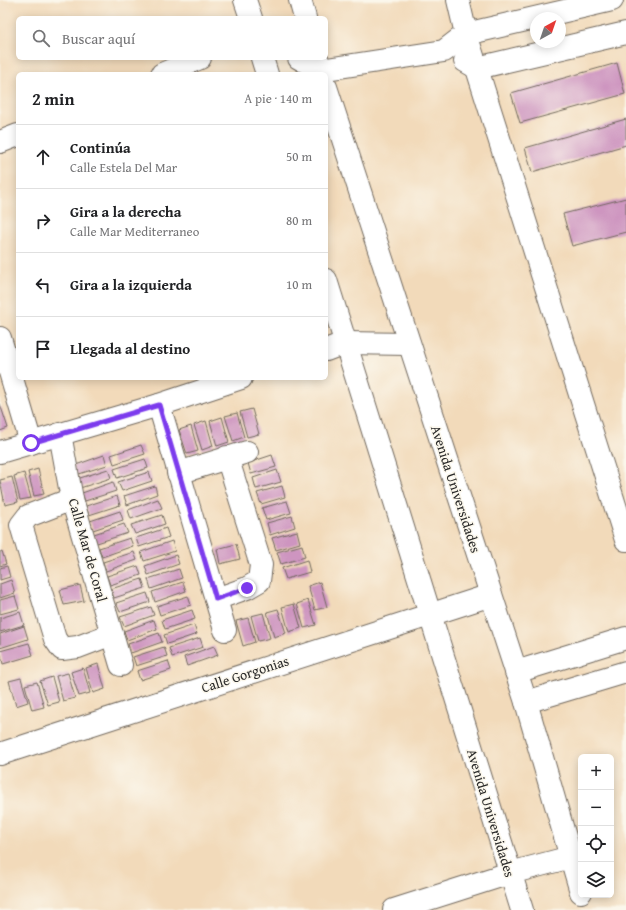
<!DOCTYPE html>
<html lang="es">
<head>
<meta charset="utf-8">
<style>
	body { margin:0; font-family:"Gentium Book Plus",serif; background:#f6f6f6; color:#202124 }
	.controls { position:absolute; right:12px; bottom:12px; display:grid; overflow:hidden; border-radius:6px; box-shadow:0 2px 10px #0003 }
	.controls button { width:36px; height:36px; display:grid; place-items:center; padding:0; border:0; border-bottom:1px solid #e0e0e0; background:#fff; color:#202124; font:20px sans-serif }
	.compass { position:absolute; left:530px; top:12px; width:36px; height:36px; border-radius:50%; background:#fff; box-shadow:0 2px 10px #0003; rotate:40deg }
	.stop { position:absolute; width:12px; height:12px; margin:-9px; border:3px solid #7c3aed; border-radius:50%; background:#fff }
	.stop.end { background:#7c3aed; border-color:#fff; box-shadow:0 1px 4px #0008 }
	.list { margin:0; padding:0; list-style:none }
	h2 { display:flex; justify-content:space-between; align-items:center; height:52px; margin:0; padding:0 16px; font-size:17px }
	h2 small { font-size:13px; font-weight:400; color:#757577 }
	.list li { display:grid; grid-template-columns:26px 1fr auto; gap:12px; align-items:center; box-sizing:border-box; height:64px; padding:0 16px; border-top:1px solid #e0e0e0 }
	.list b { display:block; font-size:15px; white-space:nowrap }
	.list p { margin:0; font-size:13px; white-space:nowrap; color:#757577 }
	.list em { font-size:13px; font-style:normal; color:#757577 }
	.icon { flex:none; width:22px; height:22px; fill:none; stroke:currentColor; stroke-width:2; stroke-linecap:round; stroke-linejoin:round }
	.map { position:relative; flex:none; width:626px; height:910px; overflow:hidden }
	.search { position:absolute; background:#fff; box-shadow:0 2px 10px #0003; left:16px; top:16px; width:312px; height:44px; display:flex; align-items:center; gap:10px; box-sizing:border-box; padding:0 14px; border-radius:6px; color:#757577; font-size:15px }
	.panel { position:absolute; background:#fff; box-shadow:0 2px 10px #0003; left:16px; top:72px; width:312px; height:308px; border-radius:6px }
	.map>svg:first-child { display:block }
	.building { fill:#ce95c0 }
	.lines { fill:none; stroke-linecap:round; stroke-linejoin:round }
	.minor-casing { stroke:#71685d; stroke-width:24 }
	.major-casing { stroke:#71685d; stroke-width:24 }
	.minor { stroke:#fff; stroke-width:22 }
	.major { stroke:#fff; stroke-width:22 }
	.route { stroke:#7c3aed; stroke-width:5 }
	.labels { text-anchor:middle; stroke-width:3; stroke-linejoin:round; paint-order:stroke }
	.street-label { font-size:14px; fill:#2b2b2b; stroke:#fbf7ec }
</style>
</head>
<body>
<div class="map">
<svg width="626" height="910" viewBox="0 0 626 910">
	<rect width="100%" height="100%" fill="#fbf7ec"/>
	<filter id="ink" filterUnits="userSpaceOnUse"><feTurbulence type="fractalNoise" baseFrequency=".025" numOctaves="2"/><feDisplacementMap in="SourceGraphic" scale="8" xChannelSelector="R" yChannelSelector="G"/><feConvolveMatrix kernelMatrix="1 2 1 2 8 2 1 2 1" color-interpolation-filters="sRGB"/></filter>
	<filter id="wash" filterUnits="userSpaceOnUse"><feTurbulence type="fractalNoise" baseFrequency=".012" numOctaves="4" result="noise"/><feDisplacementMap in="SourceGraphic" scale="16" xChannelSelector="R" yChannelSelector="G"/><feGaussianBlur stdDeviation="0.9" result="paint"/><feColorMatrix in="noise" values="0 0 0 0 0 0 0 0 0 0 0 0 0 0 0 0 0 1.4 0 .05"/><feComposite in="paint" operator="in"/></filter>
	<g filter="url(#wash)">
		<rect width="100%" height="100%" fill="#f2daba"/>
		<g id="blocks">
			<g class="building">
				<polygon points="617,63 625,94 520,123 511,93"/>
				<polygon points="626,119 626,145 532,172 525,148"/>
				<polygon points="626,198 626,232 572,246 563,214"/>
				<polygon points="0,404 8,428 0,431"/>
				<polygon points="252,409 259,434 247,437 240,412"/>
				<polygon points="237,413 244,437 233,441 225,416"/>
				<polygon points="222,417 229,442 217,446 210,421"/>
				<polygon points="206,421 213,446 202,450 194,425"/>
				<polygon points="191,426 198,451 187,454 179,430"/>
				<polygon points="141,445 145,454 114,464 111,455"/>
				<polygon points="104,455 107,465 76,475 73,466"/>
				<polygon points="272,455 276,467 251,474 248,463"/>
				<polygon points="145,459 148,468 117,478 114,469"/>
				<polygon points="38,469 44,494 34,496 28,472"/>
				<polygon points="108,469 111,478 80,488 77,479"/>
				<polygon points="277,470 281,482 256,489 253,478"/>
				<polygon points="149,472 152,481 122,491 118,482"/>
				<polygon points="24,473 31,498 20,500 14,476"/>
				<polygon points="12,477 18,502 5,505 0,480"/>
				<polygon points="113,482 116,491 85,501 82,493"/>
				<polygon points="155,486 157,494 127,505 124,496"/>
				<polygon points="282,486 285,497 261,504 257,493"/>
				<polygon points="117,496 120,505 89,515 86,506"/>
				<polygon points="158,499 162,508 131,519 128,510"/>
				<polygon points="287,501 291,513 266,520 262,508"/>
				<polygon points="120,511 123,520 93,530 90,521"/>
				<polygon points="162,515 165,524 135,534 131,525"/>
				<polygon points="292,516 295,527 270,535 267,523"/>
				<polygon points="124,524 128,533 97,543 94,534"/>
				<polygon points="166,528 169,537 139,547 136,538"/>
				<polygon points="297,531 300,543 276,550 272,538"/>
				<polygon points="130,538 133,546 102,557 99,548"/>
				<polygon points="172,541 175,551 144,561 141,552"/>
				<polygon points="236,544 240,559 220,564 217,549"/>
				<polygon points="302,545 305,557 281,564 277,552"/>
				<polygon points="2,551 6,564 0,566 0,552"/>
				<polygon points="134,552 137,560 106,571 103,562"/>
				<polygon points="176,555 179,564 148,575 145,566"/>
				<polygon points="307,560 310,572 286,579 282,568"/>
				<polygon points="7,566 10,577 0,580 0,568"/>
				<polygon points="138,566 141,575 110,585 107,576"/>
				<polygon points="179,569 182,578 151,589 148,579"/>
				<polygon points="142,579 145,588 114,598 111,589"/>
				<polygon points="11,580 15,593 0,598 0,584"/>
				<polygon points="183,582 186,591 155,602 152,592"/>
				<polygon points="320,582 327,607 315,610 308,586"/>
				<polygon points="80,585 84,601 64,605 60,590"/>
				<polygon points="147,593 150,602 120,612 116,603"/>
				<polygon points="15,596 19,609 0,614 0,600"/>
				<polygon points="188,596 191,605 160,615 157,606"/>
				<polygon points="308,600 316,625 304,628 297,604"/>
				<polygon points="294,604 301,628 289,632 282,607"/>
				<polygon points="151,607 154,615 124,626 120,617"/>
				<polygon points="278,609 286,633 274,637 267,612"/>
				<polygon points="192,610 195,619 165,629 162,620"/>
				<polygon points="20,612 24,625 0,632 0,618"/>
				<polygon points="263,613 270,638 258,641 251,616"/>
				<polygon points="248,618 255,642 243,646 236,621"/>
				<polygon points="154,620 157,629 127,640 124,631"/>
				<polygon points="194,625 197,634 167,644 164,635"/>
				<polygon points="24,626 28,639 0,648 0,634"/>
				<polygon points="159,633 162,642 131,653 128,644"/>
				<polygon points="200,638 203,647 172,657 169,648"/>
				<polygon points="29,643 33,655 3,664 0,651"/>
				<polygon points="214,646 218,655 187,666 184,657"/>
				<polygon points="164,647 167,656 136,666 133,657"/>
				<polygon points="168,661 171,670 140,680 137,671"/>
				<polygon points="98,664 105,689 93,693 86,668"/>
				<polygon points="83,668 90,693 79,696 71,672"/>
				<polygon points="68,673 75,698 63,701 56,676"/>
				<polygon points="52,677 59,702 48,705 40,681"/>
				<polygon points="21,678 28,702 16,706 9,681"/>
				<polygon points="37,682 44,707 32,710 25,685"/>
			</g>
		</g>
	</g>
	<g filter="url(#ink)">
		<use href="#blocks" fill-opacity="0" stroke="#71685d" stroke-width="1"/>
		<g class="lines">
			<defs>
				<g id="minor">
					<polyline points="458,0 466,34 626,540"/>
					<polyline points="299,58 320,70 444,51 466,34 612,0"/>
					<polyline points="465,61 477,68 626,33"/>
					<polyline points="162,74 200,58"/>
					<polyline points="0,142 18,135"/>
					<polyline points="0,338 31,443"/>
					<polyline points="326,350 344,343 409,344"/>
					<polyline points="159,405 225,630"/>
					<polyline points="60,434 72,499 121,665"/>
					<polyline points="0,452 159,405 241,378"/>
					<polyline points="178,473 247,452"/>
					<polyline points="72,499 28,516 21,525 55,639 62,649 78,647 112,634"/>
					<polyline points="216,599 247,588 259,581 261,565 227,457"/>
					<polyline points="516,672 626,638"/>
					<polyline points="526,702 626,672"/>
					<polyline points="0,754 491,595"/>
					<polyline points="394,910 510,873 571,857"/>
				</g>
				<g id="major">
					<polyline points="245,0 251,18"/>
					<polyline points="300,0 305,18"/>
					<polyline points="262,58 267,74"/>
					<polyline points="317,58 322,74"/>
					<polyline points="326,87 526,702 581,892"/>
					<polyline points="326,280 522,910"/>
				</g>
			</defs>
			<use href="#minor" class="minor-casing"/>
			<use href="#major" class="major-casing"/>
			<use href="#minor" class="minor"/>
			<use href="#major" class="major"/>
		</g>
	</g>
	<g class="lines" filter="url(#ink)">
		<polyline class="route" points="31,443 159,405 216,599 247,588"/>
	</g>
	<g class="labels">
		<g class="street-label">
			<text transform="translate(456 489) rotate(72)" y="5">Avenida Universidades</text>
			<text transform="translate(88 550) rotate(74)" y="5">Calle Mar de Coral</text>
			<text transform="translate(245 674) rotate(-18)" y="5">Calle Gorgonias</text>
			<text transform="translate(491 813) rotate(73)" y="5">Avenida Universidades</text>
		</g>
	</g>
</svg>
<div class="controls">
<button>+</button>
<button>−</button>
<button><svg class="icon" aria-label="locate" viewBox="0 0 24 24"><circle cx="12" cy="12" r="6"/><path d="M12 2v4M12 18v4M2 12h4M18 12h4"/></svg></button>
<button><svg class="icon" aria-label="layers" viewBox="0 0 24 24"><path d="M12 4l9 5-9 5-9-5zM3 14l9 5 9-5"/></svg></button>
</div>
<svg class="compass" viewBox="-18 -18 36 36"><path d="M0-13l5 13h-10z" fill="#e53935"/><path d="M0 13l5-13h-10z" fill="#757577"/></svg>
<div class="stop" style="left:31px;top:443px"></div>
<div class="stop end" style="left:247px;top:588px"></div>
<div class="search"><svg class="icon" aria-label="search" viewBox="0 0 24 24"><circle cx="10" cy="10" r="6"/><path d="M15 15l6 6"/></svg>Buscar aquí</div>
<section class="panel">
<h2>2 min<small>A pie · 140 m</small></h2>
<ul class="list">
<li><svg class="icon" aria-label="ahead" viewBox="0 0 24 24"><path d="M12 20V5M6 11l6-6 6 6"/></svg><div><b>Continúa</b><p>Calle Estela Del Mar</p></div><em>50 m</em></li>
<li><svg class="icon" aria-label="right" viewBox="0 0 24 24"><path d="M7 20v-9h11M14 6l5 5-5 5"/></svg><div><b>Gira a la derecha</b><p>Calle Mar Mediterraneo</p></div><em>80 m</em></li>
<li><svg class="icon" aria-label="left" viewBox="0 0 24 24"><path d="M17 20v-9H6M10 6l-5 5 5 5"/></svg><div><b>Gira a la izquierda</b></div><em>10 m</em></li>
<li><svg class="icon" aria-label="arrive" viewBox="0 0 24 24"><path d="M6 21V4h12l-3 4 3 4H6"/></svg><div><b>Llegada al destino</b></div></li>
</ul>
</section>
</div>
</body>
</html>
